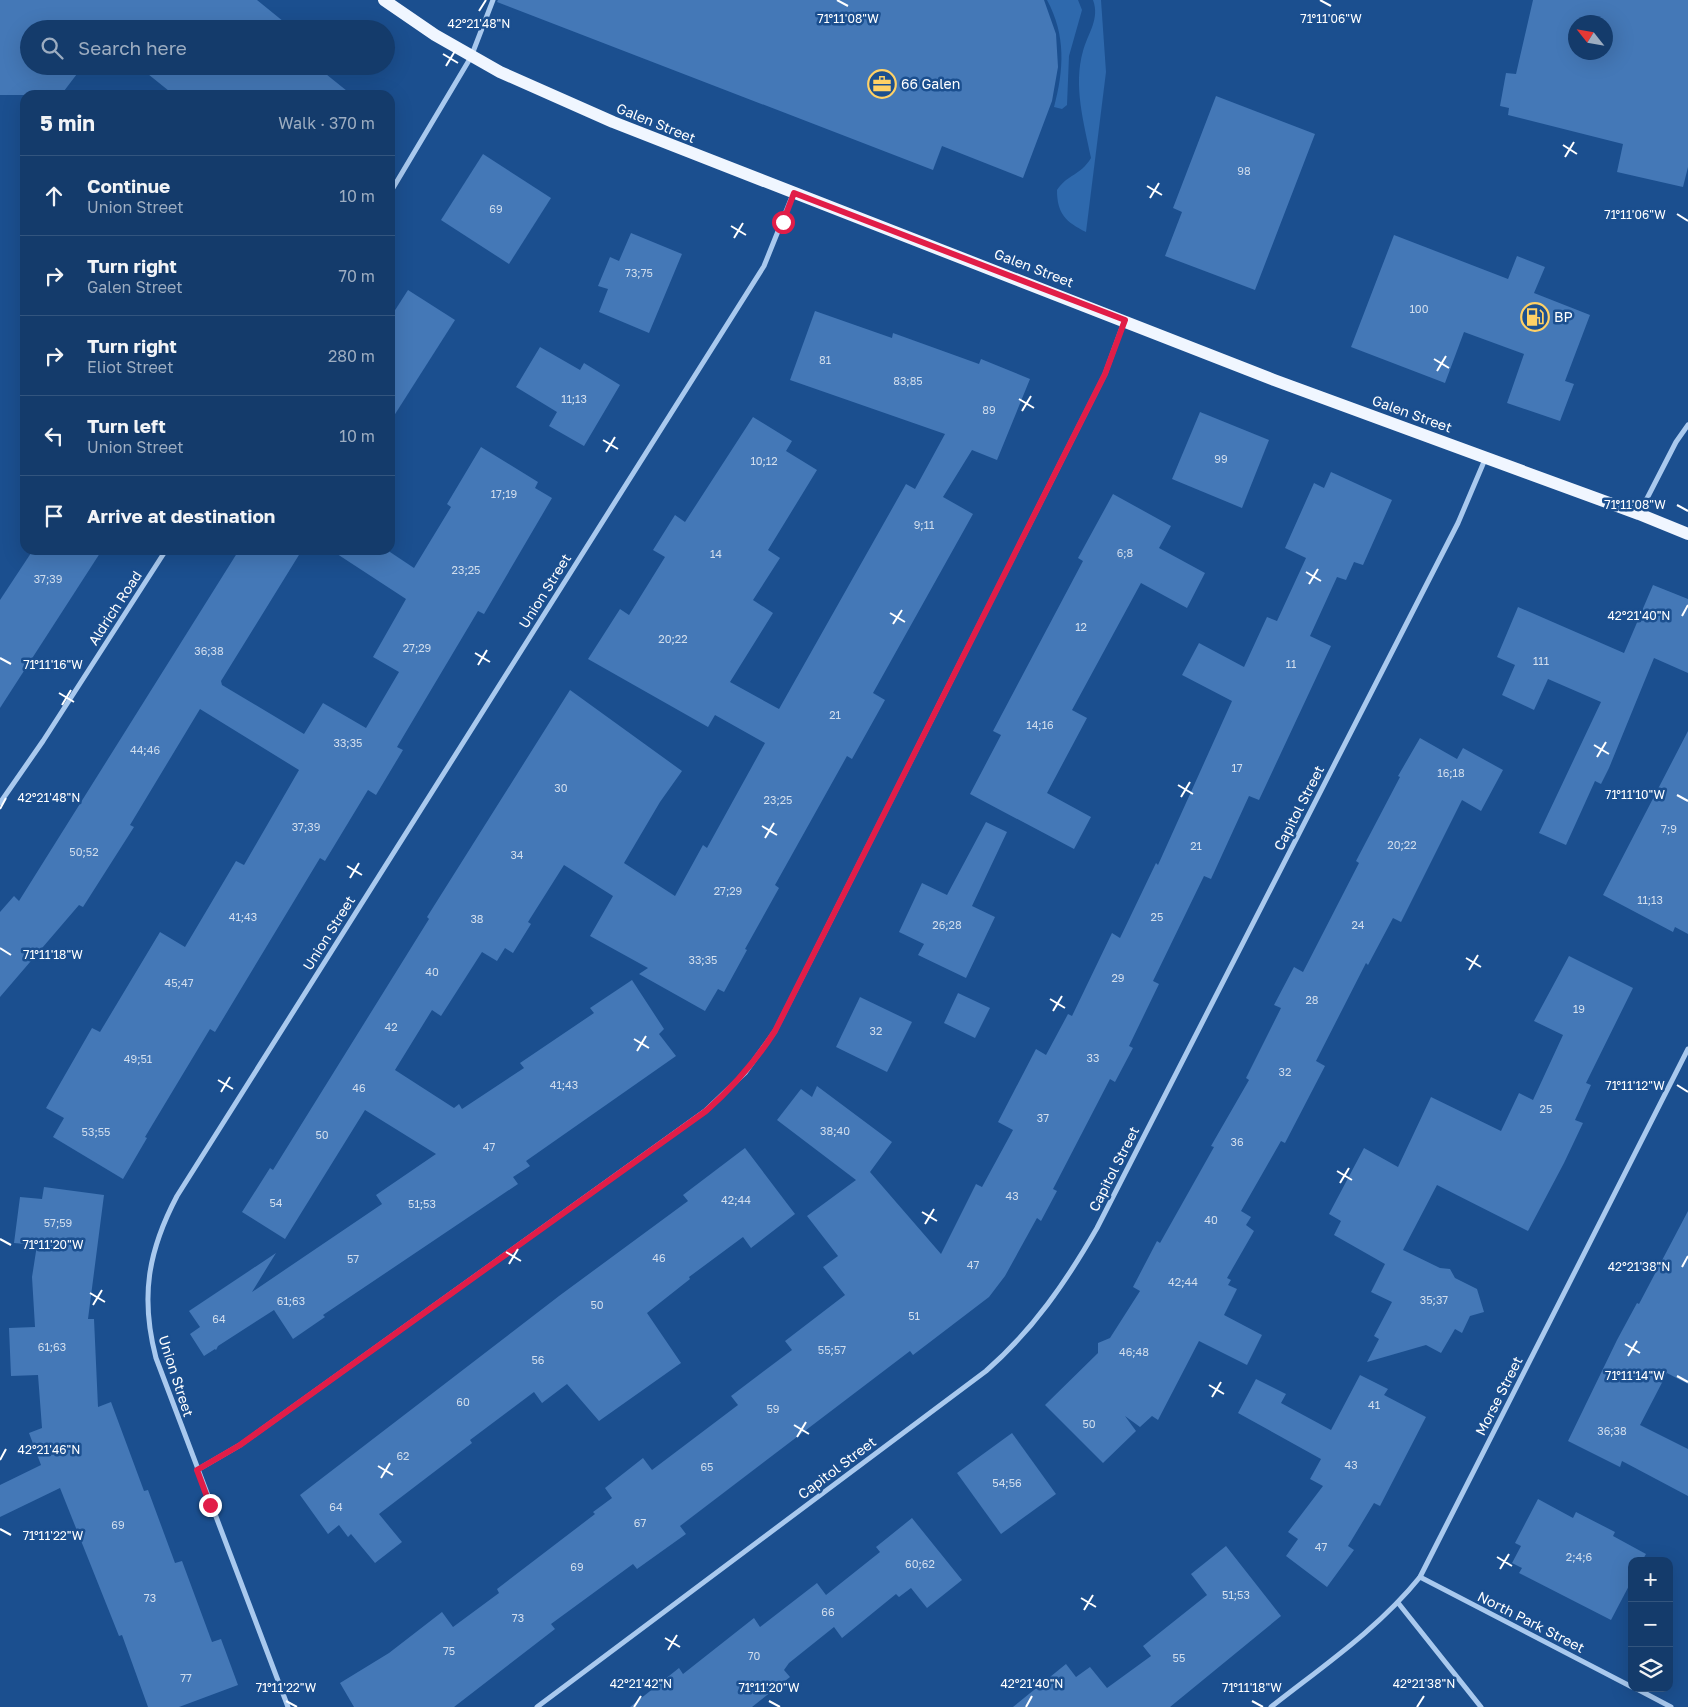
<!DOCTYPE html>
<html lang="en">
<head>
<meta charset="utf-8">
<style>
	body { margin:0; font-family:"Golos Text",sans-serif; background:#214673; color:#f1f3f6 }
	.controls { position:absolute; right:15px; bottom:15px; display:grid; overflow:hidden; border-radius:10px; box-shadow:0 5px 20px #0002 }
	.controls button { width:45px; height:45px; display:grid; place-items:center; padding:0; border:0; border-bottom:1px solid #33557e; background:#143b6b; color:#f1f3f6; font:25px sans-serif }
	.compass { position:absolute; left:1568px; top:15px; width:45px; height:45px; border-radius:50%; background:#143b6b; box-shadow:0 5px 20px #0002; rotate:301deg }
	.stop { position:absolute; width:15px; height:15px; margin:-11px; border:4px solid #e11d48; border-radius:50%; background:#fff }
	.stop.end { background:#e11d48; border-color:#fff; box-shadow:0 1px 5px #0008 }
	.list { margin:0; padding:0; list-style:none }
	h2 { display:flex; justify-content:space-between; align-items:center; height:65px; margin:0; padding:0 20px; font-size:21px }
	h2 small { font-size:16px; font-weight:400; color:#9dadc1 }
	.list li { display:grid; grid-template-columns:32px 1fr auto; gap:15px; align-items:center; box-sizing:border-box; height:80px; padding:0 20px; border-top:1px solid #33557e }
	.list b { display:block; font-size:19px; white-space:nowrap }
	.list p { margin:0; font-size:16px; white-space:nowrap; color:#9dadc1 }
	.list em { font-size:16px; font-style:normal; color:#9dadc1 }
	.icon { flex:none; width:28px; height:28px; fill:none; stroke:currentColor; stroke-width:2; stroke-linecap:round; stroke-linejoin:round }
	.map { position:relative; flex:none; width:1688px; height:1707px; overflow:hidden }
	.search { position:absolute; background:#143b6b; box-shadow:0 5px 20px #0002; left:20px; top:20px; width:375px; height:55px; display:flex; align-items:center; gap:12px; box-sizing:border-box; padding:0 18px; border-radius:28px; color:#9dadc1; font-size:19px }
	.panel { position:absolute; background:#143b6b; box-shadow:0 5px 20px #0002; left:20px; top:90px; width:375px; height:465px; border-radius:15px }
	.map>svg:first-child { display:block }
	.green { fill:#2e69ad }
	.building { fill:#4478b7; fill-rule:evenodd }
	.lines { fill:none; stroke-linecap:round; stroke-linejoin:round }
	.street { stroke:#a9c9ee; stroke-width:5 }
	.primary { stroke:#f0f6ff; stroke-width:12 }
	.route { stroke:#e11d48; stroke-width:6 }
	.ticks { fill:none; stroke:#fff; stroke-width:2 }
	.labels { text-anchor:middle; stroke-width:5; stroke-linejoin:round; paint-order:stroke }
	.number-label { font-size:11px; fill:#d0dded }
	.poi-label { font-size:14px; fill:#fff; stroke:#1b4f8f; text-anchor:start }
	.street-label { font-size:14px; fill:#fff; stroke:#1b4f8f }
	.ticks-label { font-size:12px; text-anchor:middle; fill:#fff; stroke:#1b4f8f; stroke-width:5; stroke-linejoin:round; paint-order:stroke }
</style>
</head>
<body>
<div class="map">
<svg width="1688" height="1707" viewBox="0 0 1688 1707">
	<rect width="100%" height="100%" fill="#1b4f8f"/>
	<g class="green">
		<path d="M1047,0H1078L1082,10L1069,56L1067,105L1062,109L1054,107C1064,70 1066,35 1047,0Z"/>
		<path d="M1093,0H1101L1106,72L1086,232C1066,222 1057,214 1057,190C1069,173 1080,176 1091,158C1084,123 1073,86 1083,51C1088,33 1100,19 1093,0Z"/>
	</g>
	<g class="building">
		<polygon points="0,0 257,0 289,26 289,29 29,29 29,66 83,66 61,95 0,95"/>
		<polygon points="498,0 1044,0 1056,34 1058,67 1052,101 1023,178 942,146 933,170 497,2"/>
		<path d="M1533,0H1688V167L1683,187L1617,172L1623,144L1508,115L1509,108L1500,106L1506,73L1516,74ZM1576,22H1606V52H1576Z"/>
		<polygon points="138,66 316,66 352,95 174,95"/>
		<polygon points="1216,96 1315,134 1255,290 1165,256 1182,212 1173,208"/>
		<polygon points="483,154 551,198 509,264 441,220"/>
		<polygon points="631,233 682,254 649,333 599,312 608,289 598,286 610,257 619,261"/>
		<polygon points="1394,235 1508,279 1517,256 1545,267 1534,293 1590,315 1565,381 1574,384 1560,421 1507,403 1524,354 1464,332 1445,383 1351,347"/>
		<polygon points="408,290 455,320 390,422 390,318"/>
		<polygon points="815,311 892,338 893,333 979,364 981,359 1030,379 997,460 972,450 943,497 973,514 873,693 885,700 852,759 847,756 775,885 779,888 745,949 747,950 724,992 718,989 705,1011 639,974 648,968 590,936 613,896 564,865 528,922 531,924 513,953 505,948 497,961 482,952 441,1016 432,1010 395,1070 454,1108 459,1104 462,1109 524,1068 520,1063 594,1013 590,1008 632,980 664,1029 659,1034 676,1056 526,1161 530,1166 513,1177 518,1184 323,1315 325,1317 293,1339 274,1310 218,1346 216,1350 215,1349 204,1356 190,1334 200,1327 189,1311 276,1253 252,1292 382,1204 376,1195 436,1154 365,1110 285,1239 242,1212 270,1168 273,1170 429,919 427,917 570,690 682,771 660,802 624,863 675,896 703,845 707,848 765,743 715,715 708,727 588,659 620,609 629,615 665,557 653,550 675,515 685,522 753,417 792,441 786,451 817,470 768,550 780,558 753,600 773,613 730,682 779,709 906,484 915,489 945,434 790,380"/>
		<polygon points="540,347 580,370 584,363 620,385 584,446 549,426 557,412 516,387"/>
		<polygon points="1200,412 1269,440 1242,508 1172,479"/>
		<polygon points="481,447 538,482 535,488 552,498 484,614 478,611 397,747 403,750 376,795 368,790 325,861 320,858 215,1032 210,1029 145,1137 147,1138 123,1179 53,1137 64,1118 46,1108 92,1028 100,1032 160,932 185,947 236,861 244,865 299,770 200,709 130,825 134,827 83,907 79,905 0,997 0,912 14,896 19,901 239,550 302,550 221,681 222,685 304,734 323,703 366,728 399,672 373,657 406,599 331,550 387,550 414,568 451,507 447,504"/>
		<polygon points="1331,472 1392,500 1363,565 1354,562 1346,580 1337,577 1310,636 1331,646 1259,800 1249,796 1211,879 1204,876 1153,981 1159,984 1129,1046 1133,1048 1115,1082 1110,1079 1053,1189 1057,1191 1041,1221 1037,1218 1005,1276 989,1297 913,1355 910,1351 680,1526 686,1534 637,1569 633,1564 551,1624 555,1629 454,1707 354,1707 340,1683 389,1653 442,1612 453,1627 499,1593 497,1589 595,1514 593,1512 612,1498 605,1488 643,1458 652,1470 738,1405 731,1396 792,1350 785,1341 845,1295 823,1267 838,1256 807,1216 856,1180 777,1120 801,1089 812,1097 817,1086 892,1142 870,1172 941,1254 976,1184 982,1187 1013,1130 998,1122 1036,1049 1046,1055 1068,1014 1072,1016 1112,933 1120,938 1156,863 1158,865 1232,701 1182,675 1199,643 1244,667 1267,617 1277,621 1306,558 1285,548 1314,483 1324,488"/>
		<polygon points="1113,494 1171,526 1159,548 1205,573 1187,608 1141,583 1072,710 1087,718 1047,793 1091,817 1074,849 970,794 1001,735 993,731 1083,561 1078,558"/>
		<polygon points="33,550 102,550 0,708 0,600"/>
		<polygon points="1653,585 1688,599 1688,673 1654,658 1609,768 1601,784 1595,781 1566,845 1539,833 1601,702 1548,679 1534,710 1502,695 1515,665 1497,657 1518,607 1624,653"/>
		<polygon points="1688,731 1688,934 1675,927 1673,932 1603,895"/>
		<polygon points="1420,738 1457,759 1463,748 1503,770 1481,811 1462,800 1401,922 1393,918 1368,965 1366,963 1316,1061 1325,1066 1285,1143 1281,1141 1241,1211 1251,1217 1246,1225 1254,1231 1227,1278 1231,1280 1228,1285 1237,1289 1224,1315 1262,1335 1247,1365 1199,1341 1158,1420 1152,1416 1140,1427 1125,1416 1136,1431 1103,1463 1045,1405 1098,1353 1098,1343 1110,1338 1140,1291 1133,1287 1157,1241 1160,1243 1214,1147 1211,1146 1249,1080 1246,1078 1281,1008 1274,1005 1294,967 1303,972 1359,863 1356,861 1400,777 1398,776"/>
		<polygon points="986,822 1007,832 972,906 995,917 966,978 918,955 924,944 899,932 922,883 947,895"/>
		<polygon points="1569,956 1633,988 1586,1083 1591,1085 1575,1120 1583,1123 1564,1163 1528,1231 1437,1185 1403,1250 1440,1268 1450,1269 1455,1278 1477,1289 1484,1312 1470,1316 1462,1333 1455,1329 1441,1353 1426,1345 1367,1362 1379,1339 1374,1336 1392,1302 1371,1292 1385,1264 1334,1235 1341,1221 1329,1214 1364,1148 1398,1167 1431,1097 1501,1131 1519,1093 1533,1100 1563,1035 1534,1021"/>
		<polygon points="958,993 990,1008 975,1038 944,1023"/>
		<polygon points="860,997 912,1022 887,1072 836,1047"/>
		<polygon points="745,1148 795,1214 751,1248 743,1237 689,1277 690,1279 647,1313 681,1363 599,1421 567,1384 542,1403 534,1392 470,1440 472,1443 379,1514 402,1542 375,1563 351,1534 348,1537 339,1525 328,1534 300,1495 559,1296 688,1201 683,1195"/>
		<polygon points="44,1187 104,1195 88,1319 94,1319 98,1407 111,1402 144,1491 148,1490 175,1563 182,1561 212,1642 221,1639 238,1685 179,1707 148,1707 122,1635 119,1636 60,1488 0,1517 0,1485 41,1465 29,1433 42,1428 38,1375 11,1376 9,1328 35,1327 32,1277 37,1245 14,1243 20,1197 42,1199"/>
		<polygon points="1688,1211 1688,1384 1667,1373 1640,1425 1688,1449 1688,1496 1622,1461 1620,1467 1568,1441 1617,1340 1637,1303 1639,1304"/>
		<polygon points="1360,1375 1388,1389 1384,1395 1426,1417 1380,1506 1374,1503 1348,1546 1354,1550 1327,1587 1286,1556 1298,1539 1288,1532 1323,1486 1310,1479 1321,1459 1238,1413 1256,1379 1286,1394 1281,1403 1331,1430"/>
		<polygon points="1012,1433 1056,1494 1001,1534 957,1473"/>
		<polygon points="1538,1499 1573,1518 1576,1512 1615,1532 1613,1536 1646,1554 1642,1561 1632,1561 1632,1580 1611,1620 1519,1573 1522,1568 1512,1563 1521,1546 1515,1543"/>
		<polygon points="912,1518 962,1580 927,1608 911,1588 899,1597 896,1594 842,1638 834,1627 789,1663 784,1670 790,1677 752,1707 630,1707 679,1668 683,1674 754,1618 760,1627 817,1583 826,1595 880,1552 876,1547"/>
		<polygon points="1226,1546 1281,1616 1170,1707 1013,1707 1066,1664 1076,1677 1090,1667 1107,1688 1151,1656 1143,1646 1207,1595 1191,1574"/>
	</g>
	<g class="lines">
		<g class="street">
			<polyline points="390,193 471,57 493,0"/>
			<polyline points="1639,514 1676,442 1688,425"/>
			<polyline points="0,803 43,741 166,550"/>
			<polyline points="197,1470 240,1445 705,1111 745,1073 775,1031 1105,374 1124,322"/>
			<polyline points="1420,1577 1632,1687"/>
			<polyline points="1399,1604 1481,1707"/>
			<polyline points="1635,1688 1671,1707"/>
			<path d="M288,1707L156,1358C140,1297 148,1251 177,1196L764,266L793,194"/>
			<path d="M537,1707L986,1371C1033,1330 1066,1282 1097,1228L1458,523L1486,457"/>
			<path d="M1271,1707C1323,1666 1378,1629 1420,1577L1688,1049"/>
		</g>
		<polyline class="primary" points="384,0 435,35 500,72 613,122 1274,380 1639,514 1688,534"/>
	</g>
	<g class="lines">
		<path class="route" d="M210,1505L197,1470L240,1445L706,1111C733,1087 755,1062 775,1031L1105,374L1125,320L794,193L783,222"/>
	</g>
	<path class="ticks" d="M837,0L848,6M1320,0L1331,6M479,11L486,0M443,54L458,63M446,66L455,51M1563,145L1577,154M1565,157L1574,142M1147,186L1162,195M1150,198L1159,183M1677,214L1688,221M731,226L746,235M734,238L743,223M1434,359L1449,368M1437,371L1446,356M1019,399L1034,408M1022,411L1031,396M603,440L618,449M606,452L615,437M1677,505L1688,511M1306,572L1321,581M1309,584L1318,569M890,613L905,622M1682,616L1688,605M893,624L902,610M475,653L490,662M0,658L11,664M478,665L487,650M59,693L74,702M62,705L71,690M1594,745L1609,754M1597,757L1606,742M1178,785L1193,794M1677,795L1688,801M1181,797L1190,782M0,809L6,798M762,826L777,835M765,838L774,823M347,866L362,875M350,878L359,863M0,948L11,955M1466,958L1481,967M1469,970L1478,955M1050,999L1065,1008M1053,1011L1062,996M634,1039L649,1048M637,1051L646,1036M218,1080L233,1089M1677,1085L1688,1092M221,1092L230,1077M1337,1171L1352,1180M1340,1183L1349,1168M922,1212L937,1221M925,1224L934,1209M0,1239L11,1245M506,1252L521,1261M509,1264L518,1249M1682,1267L1688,1256M90,1293L105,1302M93,1305L102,1290M1625,1344L1640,1353M1628,1356L1637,1341M1677,1376L1688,1382M1209,1385L1224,1394M1212,1397L1221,1382M794,1425L809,1434M797,1437L806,1422M0,1460L6,1449M378,1466L393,1475M381,1478L390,1463M0,1529L11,1535M1497,1557L1512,1566M1500,1569L1509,1554M1081,1598L1096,1607M1084,1610L1093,1595M665,1638L680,1647M668,1650L677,1635M286,1701L297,1707M769,1701L780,1707M1252,1701L1263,1707M634,1707L641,1696M1026,1707L1032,1696M1417,1707L1424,1696"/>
	<defs>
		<symbol id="office-ring" viewBox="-11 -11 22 22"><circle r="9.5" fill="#1b4f8f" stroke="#ffd166" stroke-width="1.5"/><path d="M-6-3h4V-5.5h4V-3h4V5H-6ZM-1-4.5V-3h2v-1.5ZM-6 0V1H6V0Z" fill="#ffd166"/></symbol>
		<symbol id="fuel-ring" viewBox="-11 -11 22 22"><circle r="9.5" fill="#1b4f8f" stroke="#ffd166" stroke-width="1.5"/><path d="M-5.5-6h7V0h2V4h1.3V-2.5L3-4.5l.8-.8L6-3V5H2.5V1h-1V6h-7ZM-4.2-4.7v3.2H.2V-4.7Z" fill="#ffd166"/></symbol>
	</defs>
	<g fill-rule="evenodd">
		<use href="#office-ring" x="866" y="68" width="32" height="32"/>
		<use href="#fuel-ring" x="1519" y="301" width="32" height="32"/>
	</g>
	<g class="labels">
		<g class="number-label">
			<text x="1244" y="175">98</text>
			<text x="496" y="213">69</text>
			<text x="639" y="277">73;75</text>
			<text x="1419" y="313">100</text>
			<text x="825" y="364">81</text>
			<text x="908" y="385">83;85</text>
			<text x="574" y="403">11;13</text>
			<text x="989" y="414">89</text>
			<text x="1221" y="463">99</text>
			<text x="764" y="465">10;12</text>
			<text x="504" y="498">17;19</text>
			<text x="924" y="529">9;11</text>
			<text x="1125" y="557">6;8</text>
			<text x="716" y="558">14</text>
			<text x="466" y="574">23;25</text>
			<text x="48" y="583">37;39</text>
			<text x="1081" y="631">12</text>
			<text x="673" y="643">20;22</text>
			<text x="417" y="652">27;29</text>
			<text x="209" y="655">36;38</text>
			<text x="1541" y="665">111</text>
			<text x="1291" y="668">11</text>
			<text x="835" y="719">21</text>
			<text x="1040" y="729">14;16</text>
			<text x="348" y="747">33;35</text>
			<text x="145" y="754">44;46</text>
			<text x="1237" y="772">17</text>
			<text x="1451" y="777">16;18</text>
			<text x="561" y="792">30</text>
			<text x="778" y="804">23;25</text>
			<text x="306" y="831">37;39</text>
			<text x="1669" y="833">7;9</text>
			<text x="1402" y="849">20;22</text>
			<text x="1196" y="850">21</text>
			<text x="84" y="856">50;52</text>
			<text x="517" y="859">34</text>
			<text x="728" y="895">27;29</text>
			<text x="1650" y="904">11;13</text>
			<text x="243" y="921">41;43</text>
			<text x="1157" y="921">25</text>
			<text x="477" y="923">38</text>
			<text x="947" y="929">26;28</text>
			<text x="1358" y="929">24</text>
			<text x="703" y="964">33;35</text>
			<text x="432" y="976">40</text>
			<text x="1118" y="982">29</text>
			<text x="179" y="987">45;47</text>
			<text x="1312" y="1004">28</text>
			<text x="1579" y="1013">19</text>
			<text x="391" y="1031">42</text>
			<text x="876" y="1035">32</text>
			<text x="1093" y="1062">33</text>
			<text x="138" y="1063">49;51</text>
			<text x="1285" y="1076">32</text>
			<text x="564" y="1089">41;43</text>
			<text x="359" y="1092">46</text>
			<text x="1546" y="1113">25</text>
			<text x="1043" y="1122">37</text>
			<text x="835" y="1135">38;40</text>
			<text x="96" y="1136">53;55</text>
			<text x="322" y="1139">50</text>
			<text x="1237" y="1146">36</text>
			<text x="489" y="1151">47</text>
			<text x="1012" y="1200">43</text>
			<text x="736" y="1204">42;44</text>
			<text x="276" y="1207">54</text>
			<text x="422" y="1208">51;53</text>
			<text x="1211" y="1224">40</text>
			<text x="58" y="1227">57;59</text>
			<text x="659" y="1262">46</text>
			<text x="353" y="1263">57</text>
			<text x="973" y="1269">47</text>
			<text x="1183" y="1286">42;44</text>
			<text x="1434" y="1304">35;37</text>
			<text x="291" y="1305">61;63</text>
			<text x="597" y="1309">50</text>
			<text x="914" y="1320">51</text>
			<text x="219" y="1323">64</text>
			<text x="52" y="1351">61;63</text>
			<text x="832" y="1354">55;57</text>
			<text x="1134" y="1356">46;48</text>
			<text x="538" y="1364">56</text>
			<text x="463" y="1406">60</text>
			<text x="1374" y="1409">41</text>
			<text x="773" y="1413">59</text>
			<text x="1089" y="1428">50</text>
			<text x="1612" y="1435">36;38</text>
			<text x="403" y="1460">62</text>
			<text x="1351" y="1469">43</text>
			<text x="707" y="1471">65</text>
			<text x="1007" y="1487">54;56</text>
			<text x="336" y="1511">64</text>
			<text x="640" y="1527">67</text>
			<text x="118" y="1529">69</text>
			<text x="1321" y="1551">47</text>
			<text x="1579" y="1561">2;4;6</text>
			<text x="920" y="1568">60;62</text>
			<text x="577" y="1571">69</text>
			<text x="1236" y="1599">51;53</text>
			<text x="150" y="1602">73</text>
			<text x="828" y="1616">66</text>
			<text x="518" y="1622">73</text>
			<text x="449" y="1655">75</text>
			<text x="754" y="1660">70</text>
			<text x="1179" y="1662">55</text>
			<text x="186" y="1682">77</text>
		</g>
		<g class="poi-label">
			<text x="901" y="89">66 Galen</text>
			<text x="1554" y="322">BP</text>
		</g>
		<g class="street-label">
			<text transform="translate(656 123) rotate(22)" y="5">Galen Street</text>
			<text transform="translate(1034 268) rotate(21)" y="5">Galen Street</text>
			<text transform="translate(1412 414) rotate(20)" y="5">Galen Street</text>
			<text transform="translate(545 591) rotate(-58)" y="5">Union Street</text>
			<text transform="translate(115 608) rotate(-57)" y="5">Aldrich Road</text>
			<text transform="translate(1299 808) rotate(-63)" y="5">Capitol Street</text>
			<text transform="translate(329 933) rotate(-58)" y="5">Union Street</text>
			<text transform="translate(1114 1169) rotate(-63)" y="5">Capitol Street</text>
			<text transform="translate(176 1376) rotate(72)" y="5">Union Street</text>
			<text transform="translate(1499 1396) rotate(-63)" y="5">Morse Street</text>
			<text transform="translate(837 1468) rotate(-37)" y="5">Capitol Street</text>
			<text transform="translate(1531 1622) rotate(27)" y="5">North Park Street</text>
		</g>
	</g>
	<g class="ticks-label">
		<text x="1331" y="23">71°11'06"W</text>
		<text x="848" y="23">71°11'08"W</text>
		<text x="479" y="28">42°21'48"N</text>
		<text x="1635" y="219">71°11'06"W</text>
		<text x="1635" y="509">71°11'08"W</text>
		<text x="1639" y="620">42°21'40"N</text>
		<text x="53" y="669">71°11'16"W</text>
		<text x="1635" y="799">71°11'10"W</text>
		<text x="49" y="802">42°21'48"N</text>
		<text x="53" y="959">71°11'18"W</text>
		<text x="1635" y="1090">71°11'12"W</text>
		<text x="53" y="1249">71°11'20"W</text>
		<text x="1639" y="1271">42°21'38"N</text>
		<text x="1635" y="1380">71°11'14"W</text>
		<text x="49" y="1454">42°21'46"N</text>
		<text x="53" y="1540">71°11'22"W</text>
		<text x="641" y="1688">42°21'42"N</text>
		<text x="1032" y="1688">42°21'40"N</text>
		<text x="1424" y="1688">42°21'38"N</text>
		<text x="286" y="1692">71°11'22"W</text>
		<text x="769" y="1692">71°11'20"W</text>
		<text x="1252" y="1692">71°11'18"W</text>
	</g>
</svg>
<div class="controls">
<button>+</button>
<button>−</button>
<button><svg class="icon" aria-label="layers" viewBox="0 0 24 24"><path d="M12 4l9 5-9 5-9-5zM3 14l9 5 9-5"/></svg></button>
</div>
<svg class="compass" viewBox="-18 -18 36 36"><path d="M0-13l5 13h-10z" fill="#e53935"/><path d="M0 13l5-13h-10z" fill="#9dadc1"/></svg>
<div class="stop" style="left:783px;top:222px"></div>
<div class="stop end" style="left:210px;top:1505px"></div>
<div class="search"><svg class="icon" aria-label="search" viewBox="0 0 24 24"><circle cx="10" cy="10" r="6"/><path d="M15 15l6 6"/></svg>Search here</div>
<section class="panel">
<h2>5 min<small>Walk · 370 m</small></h2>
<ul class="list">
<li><svg class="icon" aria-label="ahead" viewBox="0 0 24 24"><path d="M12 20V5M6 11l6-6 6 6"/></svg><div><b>Continue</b><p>Union Street</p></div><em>10 m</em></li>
<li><svg class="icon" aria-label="right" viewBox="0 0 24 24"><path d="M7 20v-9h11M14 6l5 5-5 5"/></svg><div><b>Turn right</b><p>Galen Street</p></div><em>70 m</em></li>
<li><svg class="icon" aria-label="right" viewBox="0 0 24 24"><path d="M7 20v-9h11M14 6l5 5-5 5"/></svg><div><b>Turn right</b><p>Eliot Street</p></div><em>280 m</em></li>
<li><svg class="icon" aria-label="left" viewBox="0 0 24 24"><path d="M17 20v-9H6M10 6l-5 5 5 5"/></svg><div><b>Turn left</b><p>Union Street</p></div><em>10 m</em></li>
<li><svg class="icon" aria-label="arrive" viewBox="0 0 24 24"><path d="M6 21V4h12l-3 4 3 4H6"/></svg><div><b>Arrive at destination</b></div></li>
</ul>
</section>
</div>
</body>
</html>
